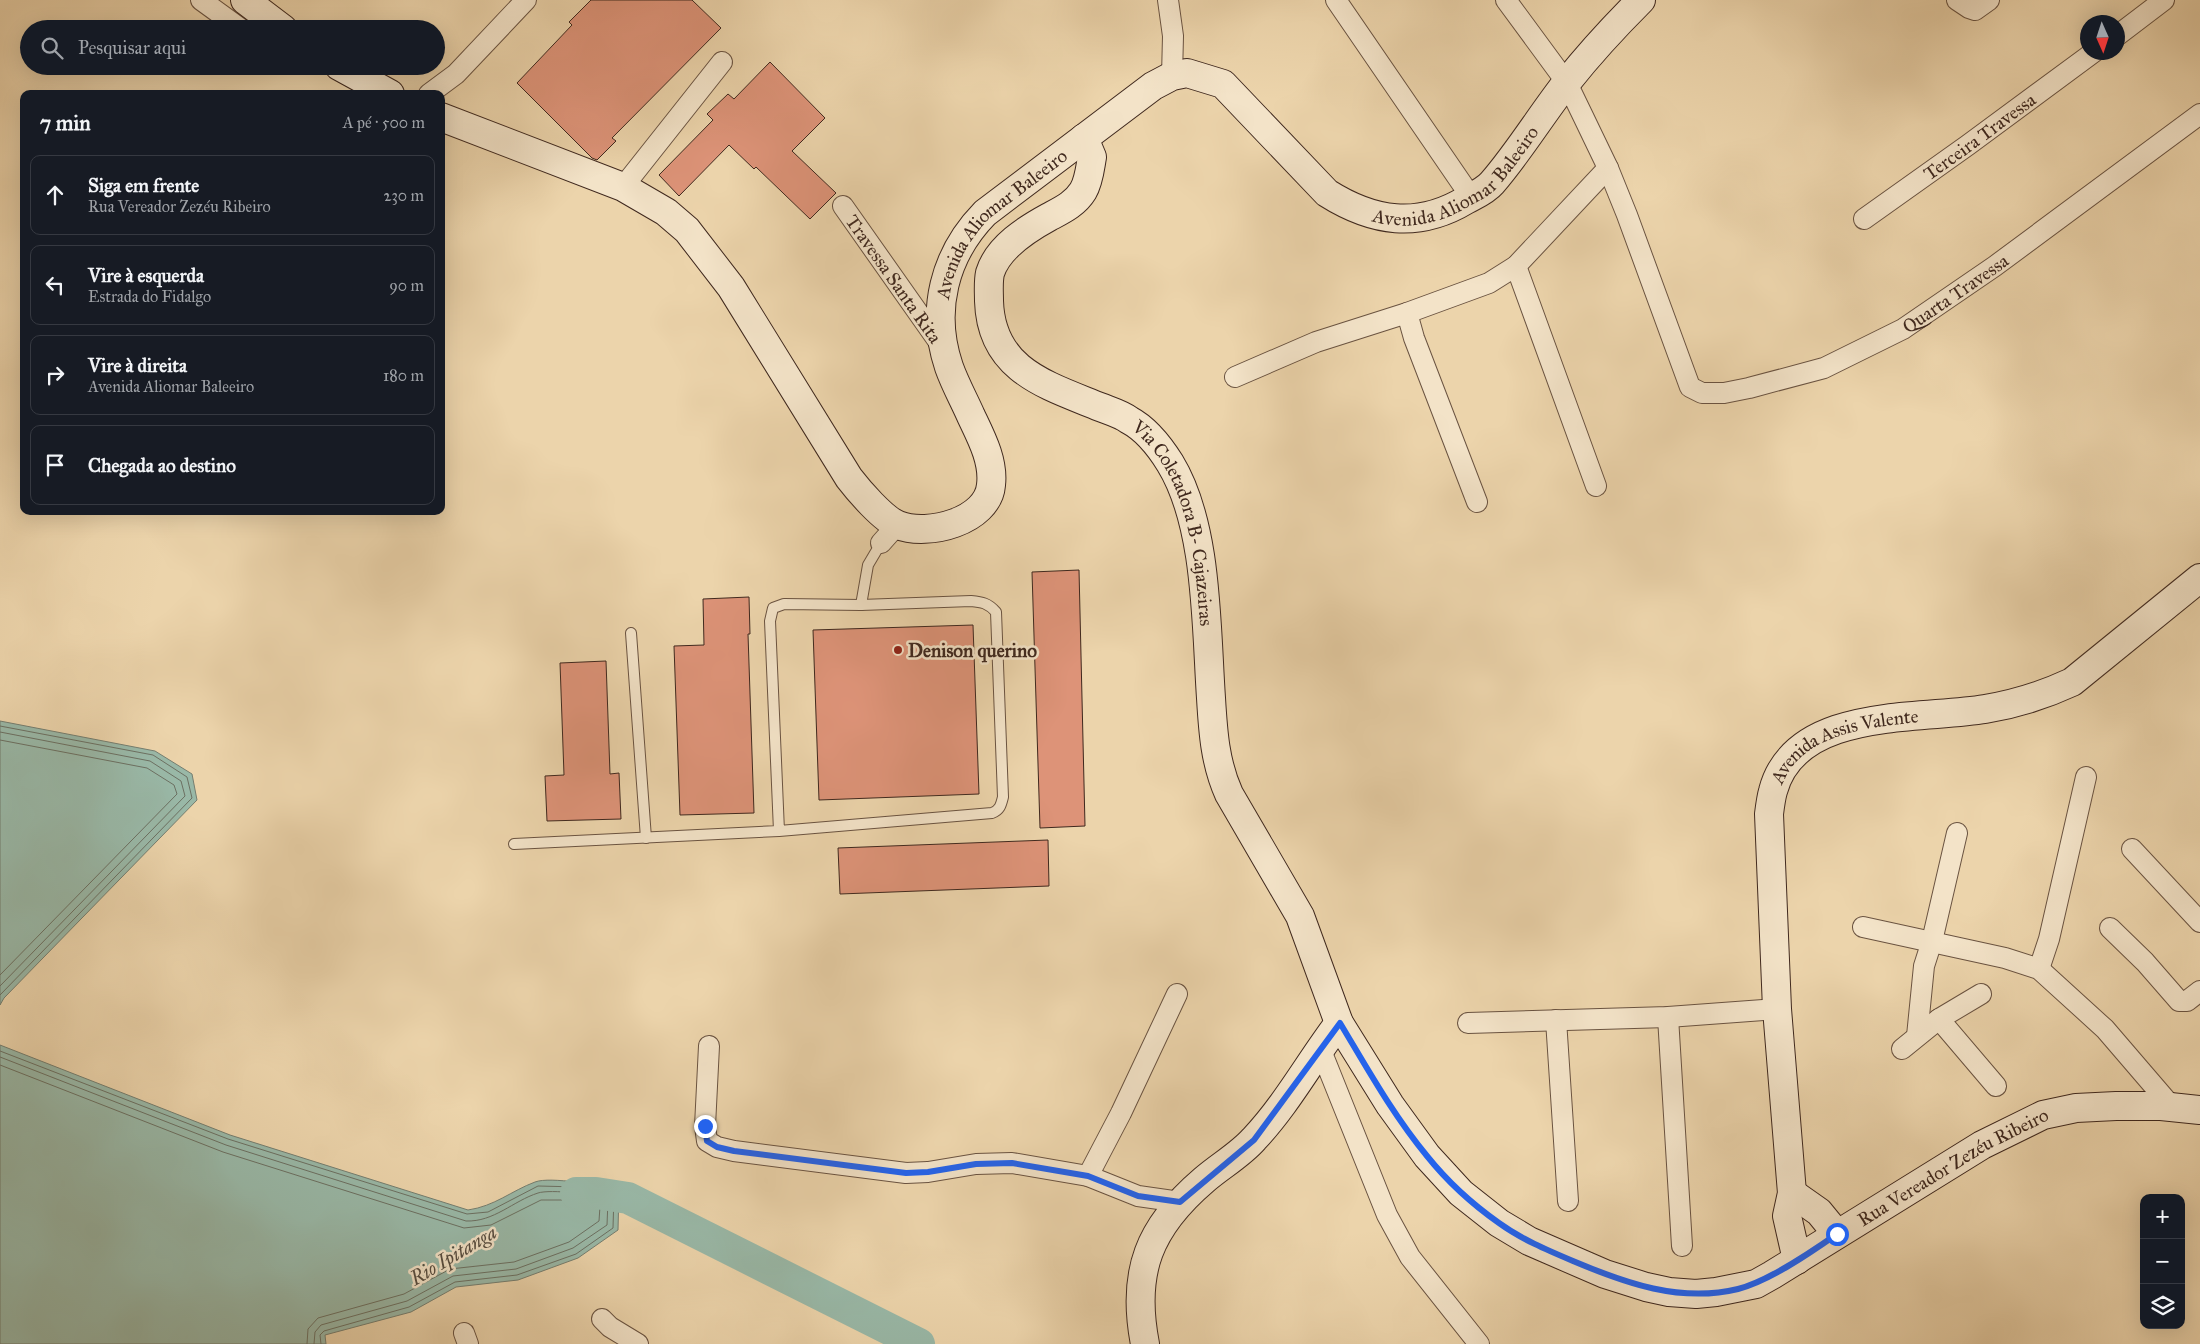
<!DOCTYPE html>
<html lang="pt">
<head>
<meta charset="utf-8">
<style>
	body { margin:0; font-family:"IM FELL Great Primer",serif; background:#242831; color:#f1f3f6 }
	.controls { position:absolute; right:15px; bottom:15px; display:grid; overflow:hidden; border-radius:10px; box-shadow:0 5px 20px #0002 }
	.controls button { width:45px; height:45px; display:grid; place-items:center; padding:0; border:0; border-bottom:1px solid #363941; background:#171b24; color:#f1f3f6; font:25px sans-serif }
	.compass { position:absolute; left:2080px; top:15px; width:45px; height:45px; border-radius:50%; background:#171b24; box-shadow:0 5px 20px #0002; rotate:177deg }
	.stop { position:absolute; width:15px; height:15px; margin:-11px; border:4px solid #2563eb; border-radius:50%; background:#fff }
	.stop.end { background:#2563eb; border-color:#fff; box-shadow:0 1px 5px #0008 }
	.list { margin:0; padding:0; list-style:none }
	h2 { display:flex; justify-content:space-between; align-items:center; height:65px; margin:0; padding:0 20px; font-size:21px }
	h2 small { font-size:16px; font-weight:400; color:#9ea1a6 }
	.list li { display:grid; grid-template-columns:32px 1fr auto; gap:15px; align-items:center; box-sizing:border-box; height:80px; margin:0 10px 10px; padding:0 10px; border:1px solid #363941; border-radius:10px }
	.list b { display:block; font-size:19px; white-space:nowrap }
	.list p { margin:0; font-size:16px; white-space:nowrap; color:#9ea1a6 }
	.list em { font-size:16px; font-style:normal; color:#9ea1a6 }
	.icon { flex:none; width:28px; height:28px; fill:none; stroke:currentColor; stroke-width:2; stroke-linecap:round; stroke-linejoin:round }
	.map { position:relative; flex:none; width:2200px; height:1344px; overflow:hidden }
	.search { position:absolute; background:#171b24; box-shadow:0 5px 20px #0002; left:20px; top:20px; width:425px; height:55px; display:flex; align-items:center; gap:12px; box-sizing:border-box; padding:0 18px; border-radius:28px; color:#9ea1a6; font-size:19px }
	.panel { position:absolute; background:#171b24; box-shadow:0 5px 20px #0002; left:20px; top:90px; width:425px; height:425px; border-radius:10px }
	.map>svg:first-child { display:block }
	.water { fill:#99b8a7; stroke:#757e70 }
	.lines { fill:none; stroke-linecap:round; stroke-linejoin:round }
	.shore { stroke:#6c7062; stroke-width:1 }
	.river { stroke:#99b8a7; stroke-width:32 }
	.building { fill:#dd9378; stroke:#3f281e }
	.lane-casing { stroke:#6a5341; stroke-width:12 }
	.street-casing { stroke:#6a5341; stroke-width:22 }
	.secondary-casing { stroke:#3f281e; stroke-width:30 }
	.lane { stroke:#f3e3c8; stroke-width:10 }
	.street { stroke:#f3e3c8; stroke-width:20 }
	.secondary { stroke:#f3e3c8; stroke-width:28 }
	.route { stroke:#2563eb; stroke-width:6 }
	.poi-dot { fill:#8f2418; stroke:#f3e3c8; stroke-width:2 }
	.labels { text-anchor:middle; stroke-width:5; stroke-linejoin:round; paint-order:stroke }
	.street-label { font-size:19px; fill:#3f281e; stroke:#f3e3c8 }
	.poi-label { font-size:19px; font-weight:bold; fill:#3f281e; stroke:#f3e3c8; text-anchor:start }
	.water-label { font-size:20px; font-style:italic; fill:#564c40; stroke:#f3e3c8 }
</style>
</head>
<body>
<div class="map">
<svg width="2200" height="1344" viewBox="0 0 2200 1344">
	<rect width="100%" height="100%" fill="#ecd4ab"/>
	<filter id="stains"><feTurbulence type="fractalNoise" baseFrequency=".004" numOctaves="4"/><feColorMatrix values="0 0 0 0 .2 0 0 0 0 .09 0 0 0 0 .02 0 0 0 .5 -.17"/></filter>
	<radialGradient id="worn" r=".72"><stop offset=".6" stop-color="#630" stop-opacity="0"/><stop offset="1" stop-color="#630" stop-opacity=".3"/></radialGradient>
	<g class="water">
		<polygon points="0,721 155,751 192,774 197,800 4,998 0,1005"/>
		<path d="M0,1045L230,1135L468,1210C495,1206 511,1191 535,1182C551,1176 600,1186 619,1189L618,1230L578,1258L518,1280L456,1287L411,1312L325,1335L326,1344H0Z"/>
	</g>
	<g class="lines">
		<g class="shore">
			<polyline points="0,726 153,755 187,777 192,798 0,995"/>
			<polyline points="0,732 150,761 181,781 185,796 0,986"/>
			<polyline points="0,740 147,768 174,785 177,794 0,975"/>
			<polyline points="0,1051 228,1139 467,1214 488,1212 538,1186 579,1187 614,1194 613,1228 576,1254 517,1275 455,1282 409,1307 324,1331 320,1335 321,1344"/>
			<path d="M0,1057L226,1145L466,1221C494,1222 513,1201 538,1193C550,1189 597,1194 608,1200L607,1225L573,1248L516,1269L453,1276L407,1301L321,1325L315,1332L314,1344"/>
			<polyline points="0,1065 223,1152 464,1228 491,1225 541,1200 577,1200 600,1206 599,1221 569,1242 514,1262 450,1269 404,1294 318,1318 308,1329 307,1344"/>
		</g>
		<polyline class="river" points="576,1193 596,1193 628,1198 919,1344"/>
	</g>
	<g class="building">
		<polygon points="591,0 692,0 721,28 612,138 616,141 597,160 592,158 517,83 572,25 569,22"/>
		<polygon points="770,62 825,118 792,151 836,193 810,219 756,167 754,169 729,145 679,196 659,175 713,120 707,114 728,94 734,99"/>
		<polygon points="1079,570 1085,826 1040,828 1032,572"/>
		<polygon points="749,597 750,634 748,634 754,813 680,815 674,646 704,645 703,599"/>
		<polygon points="973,625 979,794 819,800 813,630"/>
		<polygon points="606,661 610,774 619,773 621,819 547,821 545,776 564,775 560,663"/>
		<polygon points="1048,840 1049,886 840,894 838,848"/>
	</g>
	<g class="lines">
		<defs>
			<g id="lane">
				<polyline points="861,605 868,565 881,543"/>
				<polyline points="631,633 646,838"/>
				<path d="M514,844L779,831L770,621L773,608L784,604L861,605L971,601C982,602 988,603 996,612L1003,797C1001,805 1000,810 992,813L779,831"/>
			</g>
			<g id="street">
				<polyline points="201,0 241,29"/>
				<polyline points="1168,0 1173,36 1172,76"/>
				<polyline points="1336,0 1471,197"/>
				<path id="s1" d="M1506,0L1567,83L1582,114L1608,168L1627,215L1690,387L1702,393H1724L1749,388L1824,368L1903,329L1995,266L2200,114"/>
				<polyline points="1957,0 1969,8 1975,10 1989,0"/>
				<polyline points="2118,35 2164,0"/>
				<polyline points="429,94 456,74 526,0"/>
				<polyline points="623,187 722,62"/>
				<path id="s2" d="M843,206L943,348"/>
				<path id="s3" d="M1864,219L1968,145L2094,52"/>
				<polyline points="1516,266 1596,486"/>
				<polyline points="1407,313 1414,338 1477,502"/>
				<polyline points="1235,377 1316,342 1407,313 1489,283 1516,266 1608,168"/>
				<polyline points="881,543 897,525"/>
				<polyline points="2132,849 2200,922"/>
				<polyline points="1863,927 2005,958 2039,969 2105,1029 2172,1107"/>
				<polyline points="2110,928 2145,962 2179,1001 2187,1001 2200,991"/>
				<polyline points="2039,969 2049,939 2086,777"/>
				<polyline points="1668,1017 1682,1246"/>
				<polyline points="1939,1019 1996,1086"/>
				<polyline points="1556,1020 1568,1201"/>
				<polyline points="1468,1023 1668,1017 1777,1009"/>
				<polyline points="1917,1036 1924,966 1932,941 1957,833"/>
				<polyline points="709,1046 705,1126 707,1141 717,1147 734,1151 906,1173 928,1172 976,1164 1012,1163 1088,1176 1138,1196 1180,1202"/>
				<polyline points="1320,1048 1387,1215 1410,1257 1479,1344"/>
				<polyline points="1902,1049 1939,1019 1981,994"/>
				<polyline points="1088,1176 1121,1113 1177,994"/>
				<polyline points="602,1319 610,1327 638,1344"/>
				<polyline points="464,1333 468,1344"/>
			</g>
			<g id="secondary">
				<polyline points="245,0 283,29"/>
				<polyline points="339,66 390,94"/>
				<path id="s4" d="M441,117L623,187L666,212L687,230L731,287L849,478C859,491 883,519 898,525C928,537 988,521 991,485C994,461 981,437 971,416C964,400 955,384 949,367C930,311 944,255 985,213L1153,86L1172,76L1187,73L1223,84L1327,193C1373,222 1418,229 1466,200C1475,195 1485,191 1492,183C1519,152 1541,115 1567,82C1590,53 1615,26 1641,0"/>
				<path id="s5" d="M1084,138L1092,157C1090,168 1089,181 1083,191C1075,204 1062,210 1049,217C1027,229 998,247 990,273C988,282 989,292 989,301C991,370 1046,385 1100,407C1110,411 1121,414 1129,420C1146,429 1160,447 1170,463C1208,525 1206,626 1211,698C1213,732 1215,763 1229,794L1300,916L1339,1023L1390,1105L1427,1156L1461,1193L1499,1223L1529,1241L1605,1274L1646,1287L1669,1292L1696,1294L1716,1292L1756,1284L1772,1275L1982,1145L2043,1115L2076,1108L2116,1106H2161L2200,1110"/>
				<polyline points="1792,1193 1819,1212 1837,1234"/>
				<path id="s6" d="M1797,1260L1787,1216L1792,1193L1777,1009L1769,814C1770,806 1771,798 1773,791C1795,707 1919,720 1985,709C2016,704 2044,695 2072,682L2200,578"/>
				<path d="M1145,1344C1131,1272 1149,1227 1204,1180C1220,1166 1240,1155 1254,1139C1287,1104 1310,1061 1339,1023"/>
			</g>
		</defs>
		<use href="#lane" class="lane-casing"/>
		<use href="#street" class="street-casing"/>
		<use href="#secondary" class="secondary-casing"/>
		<use href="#lane" class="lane"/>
		<use href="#street" class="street"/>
		<use href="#secondary" class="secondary"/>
	</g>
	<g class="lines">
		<path class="route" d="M705,1126L707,1141L717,1147L734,1151L906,1173L928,1172L976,1164L1012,1163L1088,1176L1138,1196L1180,1202L1254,1140L1340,1023C1367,1068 1393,1115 1427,1156C1447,1181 1472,1204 1499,1223C1521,1239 1547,1250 1573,1261C1625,1283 1680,1303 1738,1289C1769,1281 1810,1253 1837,1234"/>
	</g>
	<circle class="poi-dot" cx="898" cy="650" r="5"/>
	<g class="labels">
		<g class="street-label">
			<text dy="7" stroke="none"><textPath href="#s3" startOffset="142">Terceira Travessa</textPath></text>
			<text dy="7" stroke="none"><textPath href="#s4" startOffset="1629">Avenida Aliomar Baleeiro</textPath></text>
			<text dy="7" stroke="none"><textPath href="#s4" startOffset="1045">Avenida Aliomar Baleeiro</textPath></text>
			<text dy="7" stroke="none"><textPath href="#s2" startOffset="89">Travessa Santa Rita</textPath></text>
			<text dy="7" stroke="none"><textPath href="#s1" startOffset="721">Quarta Travessa</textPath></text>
			<text dy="7" stroke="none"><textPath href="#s5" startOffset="526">Via Coletadora B- Cajazeiras</textPath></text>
			<text dy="7" stroke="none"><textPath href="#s6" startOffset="564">Avenida Assis Valente</textPath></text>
			<text dy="7" stroke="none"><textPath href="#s5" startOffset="1822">Rua Vereador Zezéu Ribeiro</textPath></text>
		</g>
		<g class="poi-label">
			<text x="908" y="657">Denison querino</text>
		</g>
		<g class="water-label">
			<text transform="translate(453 1255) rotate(-31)" y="7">Rio Ipitanga</text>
		</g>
	</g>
	<rect width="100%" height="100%" filter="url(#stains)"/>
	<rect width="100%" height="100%" fill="url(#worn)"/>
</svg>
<div class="controls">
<button>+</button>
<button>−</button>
<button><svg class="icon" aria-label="layers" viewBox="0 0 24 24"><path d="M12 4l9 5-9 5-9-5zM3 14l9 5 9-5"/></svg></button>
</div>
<svg class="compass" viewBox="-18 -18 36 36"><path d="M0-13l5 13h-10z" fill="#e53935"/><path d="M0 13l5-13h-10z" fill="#9ea1a6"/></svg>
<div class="stop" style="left:1837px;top:1234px"></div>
<div class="stop end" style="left:705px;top:1126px"></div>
<div class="search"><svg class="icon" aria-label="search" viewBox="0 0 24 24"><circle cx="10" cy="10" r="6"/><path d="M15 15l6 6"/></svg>Pesquisar aqui</div>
<section class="panel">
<h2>7 min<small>A pé · 500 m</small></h2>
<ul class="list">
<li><svg class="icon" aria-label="ahead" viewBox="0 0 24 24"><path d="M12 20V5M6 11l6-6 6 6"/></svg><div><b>Siga em frente</b><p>Rua Vereador Zezéu Ribeiro</p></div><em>230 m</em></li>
<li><svg class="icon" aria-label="left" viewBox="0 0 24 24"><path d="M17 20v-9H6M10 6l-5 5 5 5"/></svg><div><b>Vire à esquerda</b><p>Estrada do Fidalgo</p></div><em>90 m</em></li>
<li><svg class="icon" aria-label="right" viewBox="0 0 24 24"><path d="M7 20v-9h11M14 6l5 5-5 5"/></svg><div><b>Vire à direita</b><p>Avenida Aliomar Baleeiro</p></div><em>180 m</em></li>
<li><svg class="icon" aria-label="arrive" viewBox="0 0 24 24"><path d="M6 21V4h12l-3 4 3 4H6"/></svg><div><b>Chegada ao destino</b></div></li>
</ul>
</section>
</div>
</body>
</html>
